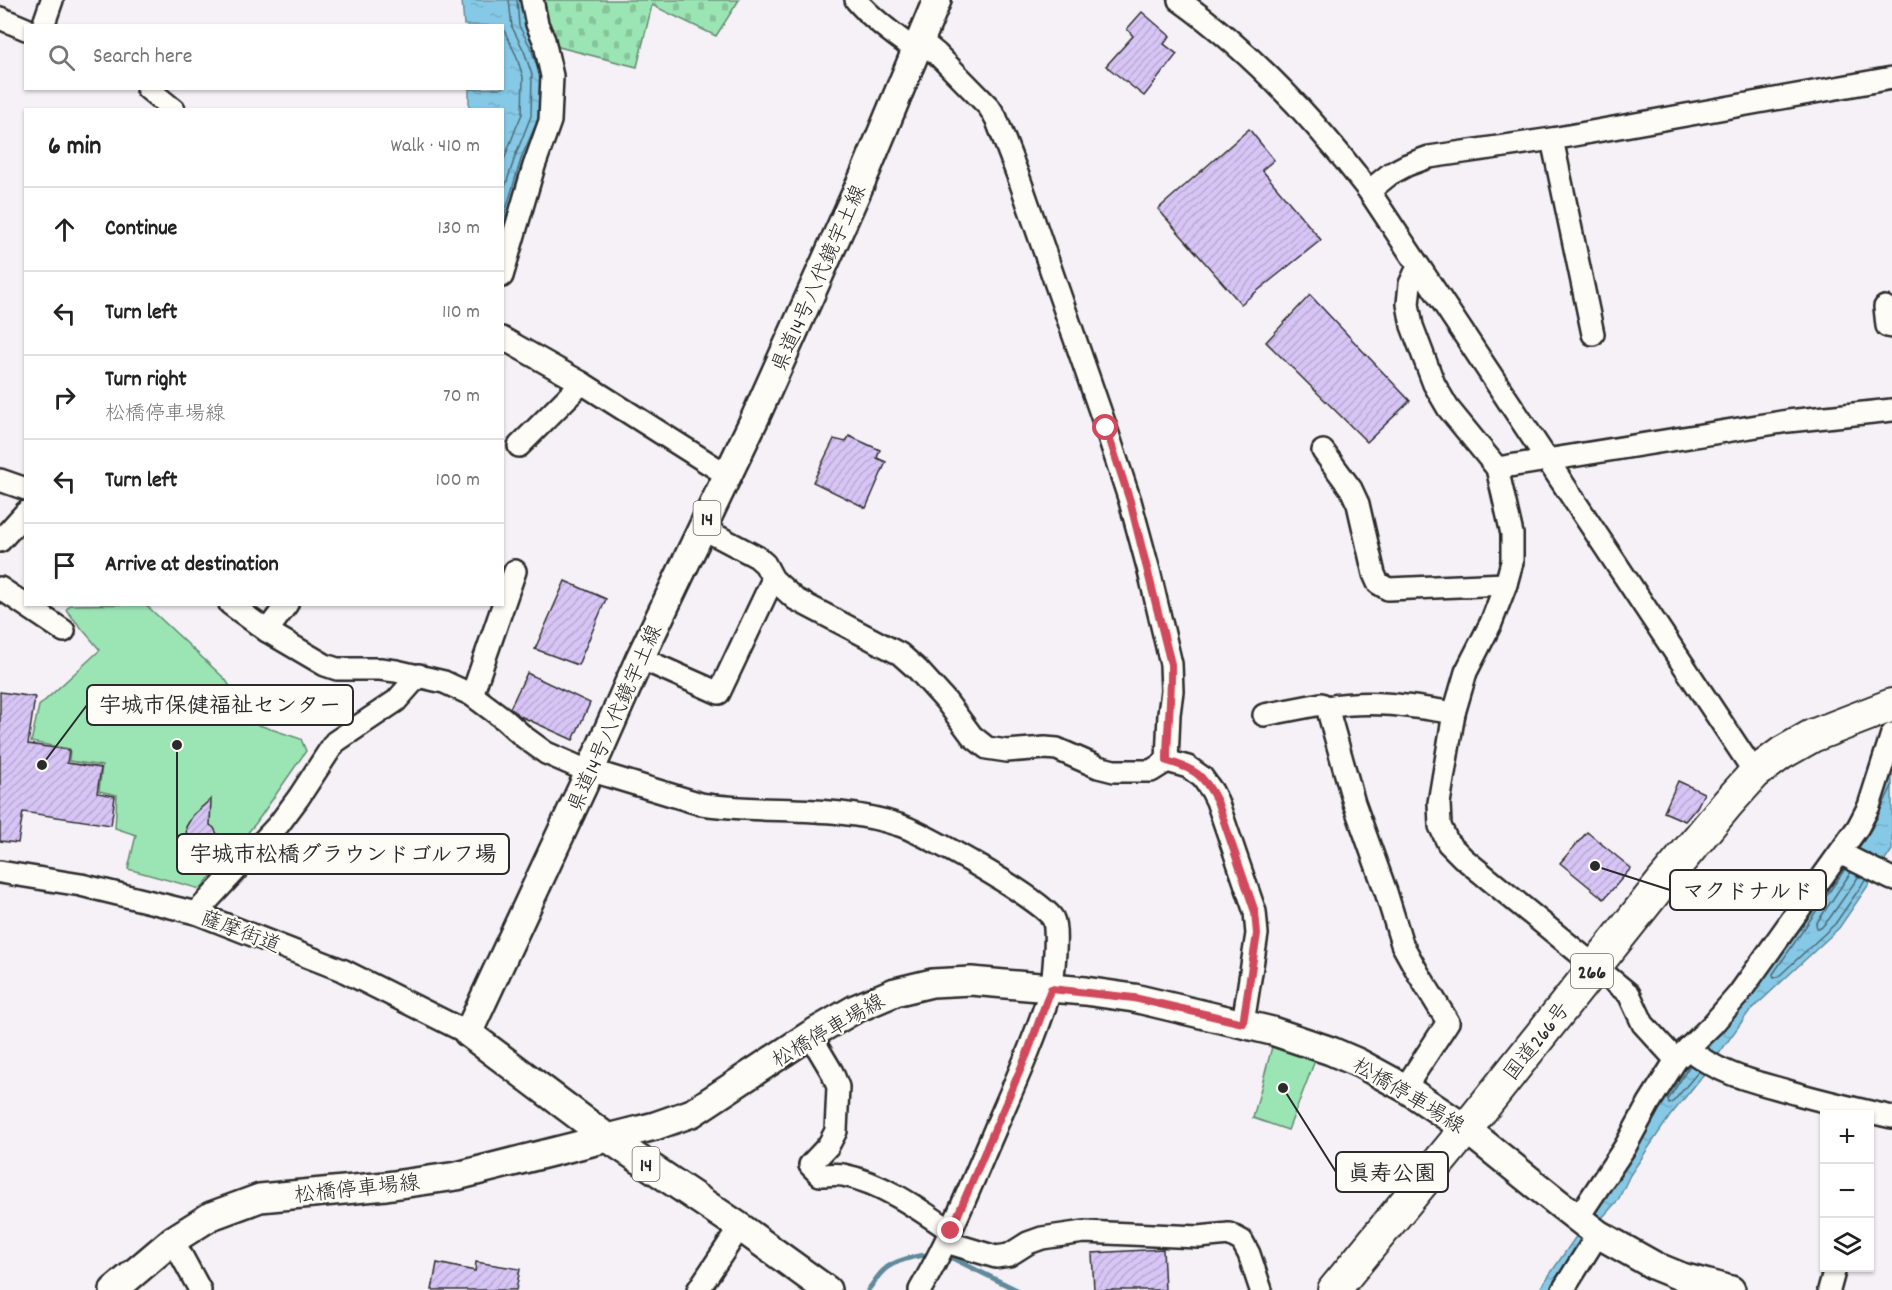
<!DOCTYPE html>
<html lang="en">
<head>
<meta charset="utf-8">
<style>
	body { margin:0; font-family:Dekko,"Klee One",sans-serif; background:#f6f6f6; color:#222 }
	.controls { position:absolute; right:18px; bottom:18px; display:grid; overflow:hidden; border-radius:0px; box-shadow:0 2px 4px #0004 }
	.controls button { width:54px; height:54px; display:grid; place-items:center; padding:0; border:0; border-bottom:2px solid #e0e0e0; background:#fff; color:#222; font:30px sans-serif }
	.stop { position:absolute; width:18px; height:18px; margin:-14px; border:4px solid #d1495b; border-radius:50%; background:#fff }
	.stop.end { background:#d1495b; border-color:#fff; box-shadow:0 2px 6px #0008 }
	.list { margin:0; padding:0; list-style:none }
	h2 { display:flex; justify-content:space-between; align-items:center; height:78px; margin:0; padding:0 24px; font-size:26px }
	h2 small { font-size:20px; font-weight:400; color:#767676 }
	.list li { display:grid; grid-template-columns:39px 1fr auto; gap:18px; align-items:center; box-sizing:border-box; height:84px; padding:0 24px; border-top:2px solid #e0e0e0 }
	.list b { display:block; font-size:22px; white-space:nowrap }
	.list p { margin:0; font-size:20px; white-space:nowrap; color:#767676 }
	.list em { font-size:20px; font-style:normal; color:#767676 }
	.icon { flex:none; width:33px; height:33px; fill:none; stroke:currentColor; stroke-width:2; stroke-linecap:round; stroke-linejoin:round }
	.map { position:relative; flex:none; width:1892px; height:1290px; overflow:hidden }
	.search { position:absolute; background:#fff; box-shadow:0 2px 4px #0004; left:24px; top:24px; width:480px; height:66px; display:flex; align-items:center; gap:15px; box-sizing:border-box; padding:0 21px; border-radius:0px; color:#767676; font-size:22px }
	.panel { position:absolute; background:#fff; box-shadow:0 2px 4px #0004; left:24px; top:108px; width:480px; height:498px; border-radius:0px }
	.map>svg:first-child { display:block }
	.green { fill:#9be5b4; stroke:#638870; stroke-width:1.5 }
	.cemetery { fill:url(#cemetery-stones); stroke:#638870; stroke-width:1.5 }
	.water { fill:url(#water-ripples); stroke:#618a9b; stroke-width:1.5 }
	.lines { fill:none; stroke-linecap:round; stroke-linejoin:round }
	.shore { stroke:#4f6a76; stroke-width:1.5 }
	.stream { stroke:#618a9b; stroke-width:5 }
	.building { fill:url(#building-hatch); stroke:#2b2b2b; stroke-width:1.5 }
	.minor-casing { stroke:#2b2b2b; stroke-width:26 }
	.major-casing { stroke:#2b2b2b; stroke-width:32 }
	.highway-casing { stroke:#2b2b2b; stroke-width:36 }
	.minor { stroke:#fdfcf7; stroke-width:21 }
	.major { stroke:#fdfcf7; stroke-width:27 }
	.highway { stroke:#fdfcf7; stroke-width:32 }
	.route { stroke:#d1495b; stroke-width:8 }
	.labels { text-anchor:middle; stroke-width:4.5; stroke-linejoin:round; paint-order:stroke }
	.shield { fill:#fdfcf7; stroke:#6a6a68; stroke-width:1.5 }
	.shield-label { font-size:20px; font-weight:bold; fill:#2b2b2b }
	.street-label { font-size:21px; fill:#2b2b2b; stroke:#fdfcf7 }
	.leader { fill:none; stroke:#2b2b2b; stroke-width:2 }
	.callout-dot { fill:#2b2b2b; stroke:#fdfcf7; stroke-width:2 }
	.callout { fill:#fdfcf7; stroke:#2b2b2b; stroke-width:2 }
	.callout-label { font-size:22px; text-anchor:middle; font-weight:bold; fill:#2b2b2b }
</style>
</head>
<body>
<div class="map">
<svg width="1892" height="1290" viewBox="0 0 1892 1290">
	<defs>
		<pattern id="cemetery-stones" width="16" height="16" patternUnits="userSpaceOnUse" patternTransform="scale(1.5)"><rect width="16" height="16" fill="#9be5b4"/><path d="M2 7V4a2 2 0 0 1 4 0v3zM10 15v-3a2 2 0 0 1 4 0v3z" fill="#86c59b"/></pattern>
		<pattern id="water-ripples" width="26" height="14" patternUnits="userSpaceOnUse" patternTransform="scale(1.5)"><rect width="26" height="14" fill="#85c9e6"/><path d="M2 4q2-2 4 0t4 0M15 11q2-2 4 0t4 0" fill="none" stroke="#73adc5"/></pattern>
		<pattern id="building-hatch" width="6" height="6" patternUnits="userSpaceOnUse" patternTransform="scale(1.5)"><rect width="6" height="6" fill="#d7c5f6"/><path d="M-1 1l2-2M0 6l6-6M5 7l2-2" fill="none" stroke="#b9a9d3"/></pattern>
	</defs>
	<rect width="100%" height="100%" fill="#f5f1f7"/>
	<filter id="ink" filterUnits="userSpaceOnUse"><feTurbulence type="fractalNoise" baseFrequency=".0167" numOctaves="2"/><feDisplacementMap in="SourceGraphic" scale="12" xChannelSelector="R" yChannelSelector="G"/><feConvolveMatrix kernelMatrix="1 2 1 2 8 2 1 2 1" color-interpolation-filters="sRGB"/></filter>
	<g filter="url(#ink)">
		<g class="green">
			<polygon points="145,604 225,679 256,724 301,739 306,751 256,823 200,889 128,869 136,835 115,828 117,795 99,791 102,766 69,761 70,749 31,742 39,706 100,650 66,610 70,605"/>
			<polygon points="1273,1043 1316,1058 1288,1130 1253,1118"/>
		</g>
		<polygon class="cemetery" points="537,0 739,0 716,36 652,5 637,67 555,46"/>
		<g class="water">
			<polygon points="462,0 523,0 525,24 537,46 545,73 545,120 503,244 502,110 469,109 469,89 502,88 502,26 464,25"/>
			<polygon points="1892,776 1892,850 1882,865 1839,928 1748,1013 1708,1069 1670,1116 1630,1175 1618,1200 1602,1218 1554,1290 1539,1290 1595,1209 1688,1059 1867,826 1889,777"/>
		</g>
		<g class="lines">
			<g class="shore">
				<polyline points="517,0 519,26 531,48 539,73"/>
				<polyline points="502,26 516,55 523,77 522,114 516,128 502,165"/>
				<polyline points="502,196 516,154 531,116 532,75 524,51 512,27 509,0"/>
				<polyline points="502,223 522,156 537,122"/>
				<polyline points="1858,849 1872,828 1892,786"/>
				<polyline points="1845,869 1773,974 1774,978 1778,977 1835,924 1866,879"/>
				<polyline points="1851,872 1816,924 1817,928 1821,928 1829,919 1859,876"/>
				<polyline points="1690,1065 1668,1100 1669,1104 1672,1103 1699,1071"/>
			</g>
			<g class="stream">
				<polyline points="944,1257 952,1258 1017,1290"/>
				<path d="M868,1290C873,1284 878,1275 884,1270C893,1261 919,1254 932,1255"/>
			</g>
		</g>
		<g class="building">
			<polygon points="1142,12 1170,36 1164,44 1177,54 1144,96 1106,66 1133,36 1127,29"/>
			<polygon points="1249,129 1274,160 1262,170 1321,240 1241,304 1158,209"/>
			<polygon points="1310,295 1410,401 1367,442 1266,342"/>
			<polygon points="849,436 880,450 877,458 886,462 866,508 813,482 834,439 846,442"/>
			<polygon points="565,581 606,599 578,665 535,649"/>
			<polygon points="527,673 590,703 573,740 520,716 510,708"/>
			<polygon points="0,692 35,697 28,744 69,750 67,763 101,768 97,793 115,796 111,825 23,812 18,843 0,841"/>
			<polygon points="1678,781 1704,793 1697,807 1685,821 1664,812"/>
			<polygon points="211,799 210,825 214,828 219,838 217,844 212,848 206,849 199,847 194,841 187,842 186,827 193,815"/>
			<polygon points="1587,832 1631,868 1604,899 1560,863"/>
			<polygon points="1163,1249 1165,1290 1094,1290 1092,1253"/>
			<polygon points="476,1262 520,1269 516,1290 432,1290 437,1263 475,1271"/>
		</g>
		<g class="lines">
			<defs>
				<g id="minor">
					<path d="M856,0C873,20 895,36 917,51"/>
					<path d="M1179,0C1253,53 1315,120 1369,191L1755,773"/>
					<polyline points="0,18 26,29"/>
					<polyline points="43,26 52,0"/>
					<polyline points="921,41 937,54 989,107 996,118 1020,181 1106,428 1130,501 1149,571 1171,664 1172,691 1169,714 1167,761"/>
					<polyline points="147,88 174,110"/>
					<polyline points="1552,139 1593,334"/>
					<polyline points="1369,191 1390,174 1407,165 1429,157 1552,139 1892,78"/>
					<polyline points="1418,267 1410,284 1408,304 1412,326 1434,384 1448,408 1497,468 1512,534 1512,562 1506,584 1491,623 1466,672 1454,713 1439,803 1440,826 1448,843 1463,858 1629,994 1643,1024 1676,1060"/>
					<polyline points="502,276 534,166 550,121 552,76 544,40 537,24 532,0"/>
					<polyline points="1885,307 1887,326 1892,327"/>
					<polyline points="502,338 582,383 727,475"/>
					<polyline points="519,446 582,383"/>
					<polyline points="1323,451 1351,489 1358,504 1374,574 1378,583 1388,589 1506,584"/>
					<polyline points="1497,468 1788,421 1892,410"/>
					<polyline points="0,480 26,489"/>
					<polyline points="702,528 757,557 765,564 773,579 795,599 900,654 918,670 946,701 972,736 987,748 1007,751 1045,748 1057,749 1098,767 1114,771 1151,771 1167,761 1188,767 1202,777 1212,791 1217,801 1255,912 1257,934 1243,1023"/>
					<polyline points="0,541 26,512"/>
					<polyline points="0,588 64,631"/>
					<path d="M230,604L267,631L325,665L337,669H380L396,671L444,682L472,695L504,719L524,737L546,753L576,766L701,804C765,814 837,804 899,825C923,832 1043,900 1053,919C1058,928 1054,979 1050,991C1035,1040 1013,1087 993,1134C970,1187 949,1240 920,1290"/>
					<polyline points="267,631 287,604"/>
					<polyline points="640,658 719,693 773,579"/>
					<polyline points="472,695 515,571"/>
					<path d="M1327,707C1370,699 1412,706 1454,713"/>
					<polyline points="1264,715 1321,704 1327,707 1354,803 1386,892 1402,944 1418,973 1448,1022 1405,1088"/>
					<polyline points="1840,853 1892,879"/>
					<polyline points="0,872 81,885 196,913 342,970 468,1033"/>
					<polyline points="196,913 279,824 299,797 335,742 396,701 419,675"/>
					<path d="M810,1035L832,1072L838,1087L836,1131L828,1146L810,1165L820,1175C828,1175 836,1174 843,1175C883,1183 919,1209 951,1231"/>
					<path d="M1688,1048C1714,1072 1751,1081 1784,1090C1820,1101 1856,1109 1892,1117"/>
					<polyline points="1577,1219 1625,1147 1649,1103 1676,1060 1712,1025 1738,995 1858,827 1869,806 1892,734"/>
					<polyline points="173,1240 200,1290"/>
					<polyline points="946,1242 996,1257 1009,1255 1028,1243 1042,1238 1084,1232 1199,1237 1229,1234 1242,1241 1249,1254 1261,1290"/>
					<polyline points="698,1290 740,1227"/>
					<polyline points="1563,1290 1598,1234"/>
					<polyline points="1829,1290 1835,1268"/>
				</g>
				<g id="major">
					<polyline points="114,1290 173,1240 211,1216 260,1198 386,1186 457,1176 655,1126 692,1113 810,1035 855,1009 895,992 932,983 971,981 1085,991 1134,998 1272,1031 1331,1051 1359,1063 1405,1088 1466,1129 1558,1203 1598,1234 1655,1266 1682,1277 1731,1290"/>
					<polyline points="827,1290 740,1227 609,1139 468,1033 590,771 640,658 755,418 866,171 937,0"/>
				</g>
				<polyline id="highway" points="1334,1290 1466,1129 1664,880 1728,803 1755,773 1782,753 1812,736 1892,705"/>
			</defs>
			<use href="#minor" class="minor-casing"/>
			<use href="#major" class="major-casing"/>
			<use href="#highway" class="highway-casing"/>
			<use href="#minor" class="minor"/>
			<use href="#major" class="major"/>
			<use href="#highway" class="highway"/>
		</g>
	</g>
	<g class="lines" filter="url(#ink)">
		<path class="route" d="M951,1231L1027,1054L1051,989L1134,998L1243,1023L1257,934L1255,912L1217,801C1203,774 1195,769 1167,761C1167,729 1172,696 1171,664L1130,501L1106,428"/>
	</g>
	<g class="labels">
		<g class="shield">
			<rect x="693.5" y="501" width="27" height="34" rx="4.5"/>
			<rect x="1571" y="954" width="42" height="34" rx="4.5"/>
			<rect x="632.5" y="1147" width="27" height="34" rx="4.5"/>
		</g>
		<g class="shield-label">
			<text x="707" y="525">14</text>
			<text x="1592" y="978">266</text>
			<text x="646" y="1171">14</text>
		</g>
		<g class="street-label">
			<text transform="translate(818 278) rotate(-66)" y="7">県道14号八代鏡宇土線</text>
			<text transform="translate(614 718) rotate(-66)" y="7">県道14号八代鏡宇土線</text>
			<text transform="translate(241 931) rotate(21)" y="7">薩摩街道</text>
			<text transform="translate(828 1030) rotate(-30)" y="7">松橋停車場線</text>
			<text transform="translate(1536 1041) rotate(-52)" y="7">国道266号</text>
			<text transform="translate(1409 1095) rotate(31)" y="7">松橋停車場線</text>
			<text transform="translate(357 1188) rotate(-6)" y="7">松橋停車場線</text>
		</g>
	</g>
	<path class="leader" d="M42 765L87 705M177 745L177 854M1595 866L1670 890M1283 1088L1336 1172"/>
	<g class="callout-dot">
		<circle cx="42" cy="765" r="6"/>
		<circle cx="177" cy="745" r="6"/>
		<circle cx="1595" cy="866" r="6"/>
		<circle cx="1283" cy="1088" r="6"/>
	</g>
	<g class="callout">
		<rect x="87" y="685" width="266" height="40" rx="6"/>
		<rect x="177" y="834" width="332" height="40" rx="6"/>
		<rect x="1670" y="870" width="156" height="40" rx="6"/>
		<rect x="1336" y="1152" width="112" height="40" rx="6"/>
	</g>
	<g class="callout-label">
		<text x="220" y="712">宇城市保健福祉センター</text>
		<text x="343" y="861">宇城市松橋グラウンドゴルフ場</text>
		<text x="1748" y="898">マクドナルド</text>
		<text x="1392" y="1180">眞寿公園</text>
	</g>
</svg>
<div class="controls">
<button>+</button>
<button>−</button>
<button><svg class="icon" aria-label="layers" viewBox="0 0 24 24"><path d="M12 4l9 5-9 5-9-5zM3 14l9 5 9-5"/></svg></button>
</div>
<div class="stop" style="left:1106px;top:428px"></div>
<div class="stop end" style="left:951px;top:1231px"></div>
<div class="search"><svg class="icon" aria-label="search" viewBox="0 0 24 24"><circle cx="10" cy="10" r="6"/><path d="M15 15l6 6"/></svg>Search here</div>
<section class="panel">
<h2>6 min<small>Walk · 410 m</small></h2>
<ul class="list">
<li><svg class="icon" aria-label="ahead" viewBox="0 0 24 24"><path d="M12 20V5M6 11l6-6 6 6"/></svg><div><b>Continue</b></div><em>130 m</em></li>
<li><svg class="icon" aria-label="left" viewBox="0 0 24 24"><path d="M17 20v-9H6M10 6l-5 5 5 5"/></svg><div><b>Turn left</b></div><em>110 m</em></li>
<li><svg class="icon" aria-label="right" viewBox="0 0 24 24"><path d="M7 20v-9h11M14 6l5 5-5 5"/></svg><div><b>Turn right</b><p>松橋停車場線</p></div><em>70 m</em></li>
<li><svg class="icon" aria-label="left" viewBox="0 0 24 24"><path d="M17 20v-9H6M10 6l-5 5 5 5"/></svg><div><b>Turn left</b></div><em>100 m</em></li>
<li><svg class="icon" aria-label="arrive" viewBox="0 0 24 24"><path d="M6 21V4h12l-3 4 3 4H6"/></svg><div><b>Arrive at destination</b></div></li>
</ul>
</section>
</div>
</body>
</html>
